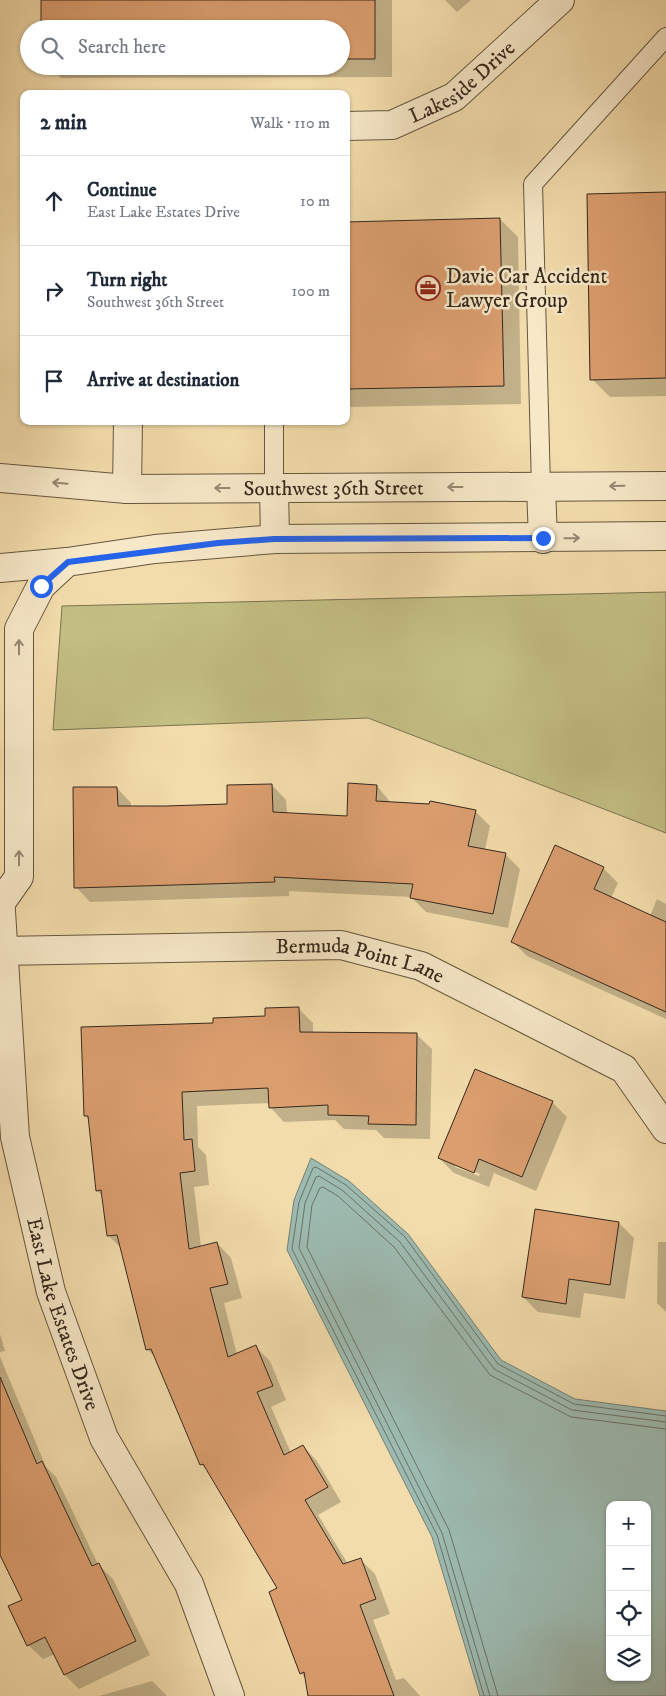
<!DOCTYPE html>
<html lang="en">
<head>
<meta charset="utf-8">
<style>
	body { margin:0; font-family:"IM FELL DW Pica",serif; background:#f6f6f7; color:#1f2937 }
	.controls { position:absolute; right:15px; bottom:15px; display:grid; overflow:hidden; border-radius:10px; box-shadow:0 1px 4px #0004 }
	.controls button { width:45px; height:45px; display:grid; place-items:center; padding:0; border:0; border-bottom:1px solid #e0e1e3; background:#fff; color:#1f2937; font:25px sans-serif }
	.stop { position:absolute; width:15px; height:15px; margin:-11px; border:4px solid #2563eb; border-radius:50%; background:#fff }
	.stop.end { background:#2563eb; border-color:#fff; box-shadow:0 1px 5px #0008 }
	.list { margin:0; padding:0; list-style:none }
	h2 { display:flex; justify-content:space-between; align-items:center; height:65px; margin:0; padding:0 20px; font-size:21px }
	h2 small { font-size:16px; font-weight:400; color:#747a83 }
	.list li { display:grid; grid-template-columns:32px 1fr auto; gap:15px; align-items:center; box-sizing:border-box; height:90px; padding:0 20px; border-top:1px solid #e0e1e3 }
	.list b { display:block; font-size:19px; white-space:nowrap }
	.list p { margin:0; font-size:16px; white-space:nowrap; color:#747a83 }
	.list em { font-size:16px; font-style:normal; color:#747a83 }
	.icon { flex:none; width:28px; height:28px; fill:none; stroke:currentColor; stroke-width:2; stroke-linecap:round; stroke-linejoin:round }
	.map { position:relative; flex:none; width:666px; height:1696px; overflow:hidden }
	.search { position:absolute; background:#fff; box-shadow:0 1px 4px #0004; left:20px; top:20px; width:330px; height:55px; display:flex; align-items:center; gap:12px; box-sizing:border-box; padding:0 18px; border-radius:28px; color:#747a83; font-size:19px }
	.panel { position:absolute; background:#fff; box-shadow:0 1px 4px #0004; left:20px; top:90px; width:330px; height:335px; border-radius:10px }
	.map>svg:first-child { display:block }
	.green { fill:#c3be84; stroke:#7c7450 }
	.water { fill:#9dbab0; stroke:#748075; fill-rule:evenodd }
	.shadow { fill:#0003; fill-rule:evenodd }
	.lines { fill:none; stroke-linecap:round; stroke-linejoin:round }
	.shore { stroke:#6a7266; stroke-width:1 }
	.building { fill:#db9e6f; stroke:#36291d }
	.service-casing { stroke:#655640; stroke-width:20 }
	.minor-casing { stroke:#655640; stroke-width:30 }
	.service { stroke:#f7e8c8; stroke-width:18 }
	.minor { stroke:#f7e8c8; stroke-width:28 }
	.oneway { stroke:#968872 }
	.route { stroke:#2563eb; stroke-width:6 }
	.labels { text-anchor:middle; stroke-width:5; stroke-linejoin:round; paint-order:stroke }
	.street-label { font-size:21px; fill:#36291d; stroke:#f7e8c8 }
	.poi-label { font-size:21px; fill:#36291d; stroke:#f7e8c8; text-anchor:start }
</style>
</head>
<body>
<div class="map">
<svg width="666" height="1696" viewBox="0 0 666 1696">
	<rect width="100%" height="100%" fill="#f3dcab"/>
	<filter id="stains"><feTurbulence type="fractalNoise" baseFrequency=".004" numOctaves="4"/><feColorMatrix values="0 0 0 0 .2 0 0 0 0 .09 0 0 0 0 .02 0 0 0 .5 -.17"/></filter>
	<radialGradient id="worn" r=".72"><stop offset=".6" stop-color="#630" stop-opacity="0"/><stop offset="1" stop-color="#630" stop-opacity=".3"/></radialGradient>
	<polygon class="green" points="666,592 666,833 368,718 53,730 62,606"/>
	<path class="water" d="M311,1158L349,1181L408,1234L501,1360L575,1399L666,1411V1696H480L432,1537L287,1250L294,1200ZM610,1505H647V1677H610Z"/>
	<g class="shadow">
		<polygon points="42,0 392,0 392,77 61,78 49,66 341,66 341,29"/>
		<polygon points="445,0 471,0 457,12"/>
		<polygon points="666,194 666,396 610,397 592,379"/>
		<polygon points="500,219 518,237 521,404 346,407 346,223"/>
		<polygon points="272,785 286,800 287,814 348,818 377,786 391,803 475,811 490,826 485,850 505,854 520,869 508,928 426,912 411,897 289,891 289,896 90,902 76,887 117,788 131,803 131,807 228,805"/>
		<polygon points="603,868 618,883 611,898 650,916 657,899 666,904 666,1019 527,956 512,941"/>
		<polygon points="298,1008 313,1023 313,1033 417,1035 432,1049 430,1139 384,1138 376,1130 344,1129 335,1120 284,1122 270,1107 270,1103 197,1106 198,1147 206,1155 209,1185 194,1187 201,1247 217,1243 231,1258 242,1298 224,1303 237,1355 256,1347 270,1361 286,1400 271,1407 291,1453 303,1446 317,1461 341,1502 318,1515 348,1564 360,1559 375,1574 390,1614 373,1620 396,1680 404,1678 420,1696 310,1696 306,1679 301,1673 279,1589 208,1471 201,1464 157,1359 147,1349 122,1249 108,1235 103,1196 97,1191 89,1120 85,1115 214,1025 267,1017"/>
		<path d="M552,1102L567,1117L536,1191L494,1173L489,1187L454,1173L439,1158ZM455,1164L480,1174L479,1176L455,1167Z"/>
		<polygon points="536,1211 619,1223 634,1238 625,1299 584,1293 580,1318 538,1312 523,1297"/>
		<polygon points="658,1242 666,1242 666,1312 657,1303"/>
		<polygon points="0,1334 5,1351 0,1352"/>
		<polygon points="0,1357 46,1467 56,1477 98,1564 113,1579 150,1655 79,1689 65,1675 55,1654 43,1659 28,1645 23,1600 2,1555 0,1556"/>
		<polygon points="152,1681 167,1696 99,1696"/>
	</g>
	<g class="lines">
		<g class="shore">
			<polyline points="484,1696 437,1535 292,1249 299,1202 313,1168 316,1167 346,1185 405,1237 498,1364 574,1404 666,1416"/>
			<polyline points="490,1696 442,1533 299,1248 305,1203 316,1177 319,1176 342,1190 400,1242 494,1369 572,1410 666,1422"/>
			<polyline points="498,1696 449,1530 307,1247 312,1205 320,1188 323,1187 338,1196 394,1247 490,1375 571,1417 666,1429"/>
		</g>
	</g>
	<g class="building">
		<polygon points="41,0 375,0 375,59 341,59 341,29 41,29"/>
		<polygon points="666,192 666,378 590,380 587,194"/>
		<polygon points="500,218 504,386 346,389 346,222"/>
		<polygon points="348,783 377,785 376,801 429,804 430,801 476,810 468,846 506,853 493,914 410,898 413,884 274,877 275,882 74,888 73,787 117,787 118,806 166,806 227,804 227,785 272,784 273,812 347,816"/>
		<polygon points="555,845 604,867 594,889 666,922 666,1012 511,942"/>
		<polygon points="299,1007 300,1032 417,1033 416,1125 368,1124 369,1116 328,1115 328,1105 269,1108 268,1088 182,1092 184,1140 192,1139 195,1171 180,1173 189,1249 217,1242 228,1284 210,1288 228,1357 256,1345 273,1386 257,1392 284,1455 303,1445 328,1487 305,1500 343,1564 361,1558 376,1599 360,1605 394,1696 308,1696 304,1672 300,1674 269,1592 277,1588 203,1464 200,1465 151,1349 146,1350 117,1235 107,1236 101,1190 96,1191 88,1116 84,1116 81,1027 213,1023 213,1018 265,1016 265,1008"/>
		<polygon points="475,1069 553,1101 522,1177 479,1159 474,1173 438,1158"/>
		<polygon points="535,1209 619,1222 610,1285 569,1279 566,1304 522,1297"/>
		<polygon points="0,1377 37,1464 42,1461 92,1566 99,1563 136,1641 64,1675 45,1637 27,1646 8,1606 22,1600 0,1555"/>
	</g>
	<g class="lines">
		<defs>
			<g id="service">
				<polyline points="274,421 274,488"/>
				<polyline points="541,487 533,184 666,37"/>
			</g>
			<g id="minor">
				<path id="s1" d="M346,126L392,125L454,97L560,0"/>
				<path id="s2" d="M0,478L127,489L666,486"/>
				<polyline points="541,487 543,539"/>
				<polyline points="274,488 275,539"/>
				<polyline points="127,489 128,421"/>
				<polyline points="0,568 67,562 155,549 275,539 666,536"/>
				<path id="s3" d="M0,895L15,1137L51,1292L104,1438L189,1584L230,1696"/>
				<polyline points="2,901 19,877 19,629 41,586 67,562"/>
				<path id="s4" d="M0,951L341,945L421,966L624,1069L666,1129"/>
			</g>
		</defs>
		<use href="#service" class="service-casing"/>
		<use href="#minor" class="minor-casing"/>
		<use href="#service" class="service"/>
		<use href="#minor" class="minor"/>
	</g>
	<defs><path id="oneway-shaft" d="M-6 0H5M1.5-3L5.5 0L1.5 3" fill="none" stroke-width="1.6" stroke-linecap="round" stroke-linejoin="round" transform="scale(1.25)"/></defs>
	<g class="oneway">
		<use href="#oneway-shaft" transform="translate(60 483) rotate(-175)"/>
		<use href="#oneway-shaft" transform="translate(617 486) rotate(179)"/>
		<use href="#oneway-shaft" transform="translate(455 487) rotate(180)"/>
		<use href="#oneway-shaft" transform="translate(222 488) rotate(180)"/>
		<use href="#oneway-shaft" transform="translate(572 538) rotate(-1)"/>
		<use href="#oneway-shaft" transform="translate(19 647) rotate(-90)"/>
		<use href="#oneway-shaft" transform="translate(19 858) rotate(-90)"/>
	</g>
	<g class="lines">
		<polyline class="route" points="41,586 68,562 218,543 274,539 543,538"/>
	</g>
	<defs>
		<symbol id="office-ring" viewBox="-11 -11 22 22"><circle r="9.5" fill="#f7e8c8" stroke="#8f2418" stroke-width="1.5"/><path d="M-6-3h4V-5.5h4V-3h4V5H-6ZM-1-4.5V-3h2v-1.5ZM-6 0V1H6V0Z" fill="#8f2418"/></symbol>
	</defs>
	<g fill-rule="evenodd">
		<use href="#office-ring" x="414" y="274" width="28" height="28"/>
	</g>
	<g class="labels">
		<g class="street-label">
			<text dy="7" stroke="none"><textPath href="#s1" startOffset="129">Lakeside Drive</textPath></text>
			<text dy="7" stroke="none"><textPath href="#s2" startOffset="334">Southwest 36th Street</textPath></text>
			<text dy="7" stroke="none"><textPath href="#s4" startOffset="362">Bermuda Point Lane</textPath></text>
			<text dy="7" stroke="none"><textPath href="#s3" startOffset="426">East Lake Estates Drive</textPath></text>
		</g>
		<g class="poi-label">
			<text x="446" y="283">Davie Car Accident<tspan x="446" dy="24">Lawyer Group</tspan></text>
		</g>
	</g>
	<rect width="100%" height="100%" filter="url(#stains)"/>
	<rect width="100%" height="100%" fill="url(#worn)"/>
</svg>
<div class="controls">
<button>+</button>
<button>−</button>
<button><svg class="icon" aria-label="locate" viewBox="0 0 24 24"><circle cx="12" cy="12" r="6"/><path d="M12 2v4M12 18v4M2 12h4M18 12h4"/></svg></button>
<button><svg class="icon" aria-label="layers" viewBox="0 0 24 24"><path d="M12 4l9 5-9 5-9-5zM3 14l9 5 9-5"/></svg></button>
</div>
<div class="stop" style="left:41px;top:586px"></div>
<div class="stop end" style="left:543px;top:538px"></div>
<div class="search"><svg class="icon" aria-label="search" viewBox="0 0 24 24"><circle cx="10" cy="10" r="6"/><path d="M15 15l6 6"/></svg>Search here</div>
<section class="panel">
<h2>2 min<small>Walk · 110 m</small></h2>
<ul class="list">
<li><svg class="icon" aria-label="ahead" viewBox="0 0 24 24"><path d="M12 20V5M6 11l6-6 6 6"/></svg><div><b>Continue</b><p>East Lake Estates Drive</p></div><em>10 m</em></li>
<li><svg class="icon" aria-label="right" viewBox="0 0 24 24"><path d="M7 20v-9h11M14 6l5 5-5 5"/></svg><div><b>Turn right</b><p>Southwest 36th Street</p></div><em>100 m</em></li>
<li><svg class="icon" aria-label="arrive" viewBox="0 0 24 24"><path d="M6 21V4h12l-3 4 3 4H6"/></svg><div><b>Arrive at destination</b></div></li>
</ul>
</section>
</div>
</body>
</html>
